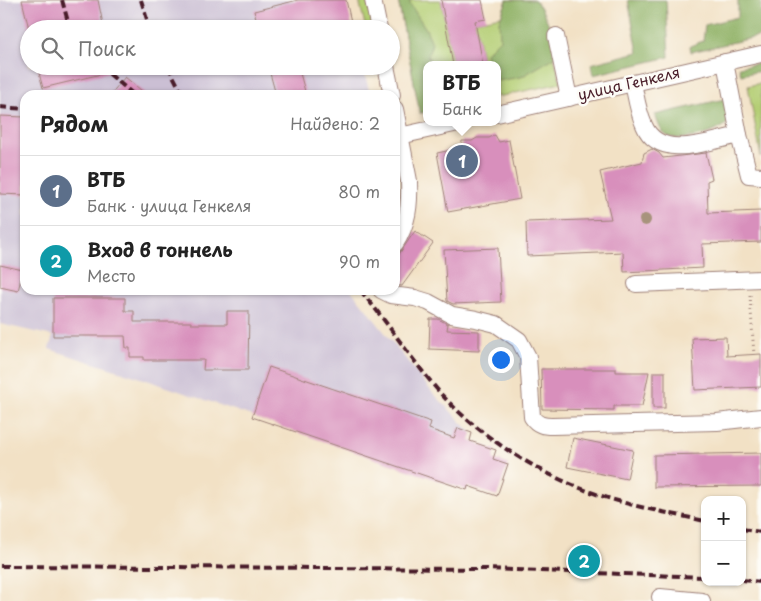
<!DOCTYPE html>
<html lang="ru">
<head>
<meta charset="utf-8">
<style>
	body { margin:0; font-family:"Playpen Sans",sans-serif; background:#f2f2f2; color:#222 }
	.controls { position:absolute; right:15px; bottom:15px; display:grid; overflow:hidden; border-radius:10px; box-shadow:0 1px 4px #0004 }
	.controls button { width:45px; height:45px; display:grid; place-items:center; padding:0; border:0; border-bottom:1px solid #e0e0e0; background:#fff; color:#222; font:25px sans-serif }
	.you { position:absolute; left:500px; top:359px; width:18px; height:18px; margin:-12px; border:4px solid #fff; border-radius:50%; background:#1a73e8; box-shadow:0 0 0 8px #1a73e833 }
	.badge { display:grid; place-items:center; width:32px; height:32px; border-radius:50%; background:#b45309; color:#fff; font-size:16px; font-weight:700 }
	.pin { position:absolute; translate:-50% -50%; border:2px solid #fff; box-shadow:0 1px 5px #0006 }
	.popup { position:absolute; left:423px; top:61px; width:78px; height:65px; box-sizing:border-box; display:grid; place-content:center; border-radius:10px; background:#fff; filter:drop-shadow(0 1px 4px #0005); font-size:16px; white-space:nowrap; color:#767676 }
	.popup b { font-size:19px; color:#222 }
	.popup::after { content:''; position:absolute; left:50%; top:100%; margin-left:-10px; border:10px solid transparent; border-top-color:#fff }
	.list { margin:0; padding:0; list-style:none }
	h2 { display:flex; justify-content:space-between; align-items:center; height:65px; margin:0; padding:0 20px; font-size:21px }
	h2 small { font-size:16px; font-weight:400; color:#767676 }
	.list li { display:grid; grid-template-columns:32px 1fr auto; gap:15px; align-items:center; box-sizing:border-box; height:70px; padding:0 20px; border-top:1px solid #e0e0e0 }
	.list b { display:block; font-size:19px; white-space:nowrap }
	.list p { margin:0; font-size:16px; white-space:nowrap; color:#767676 }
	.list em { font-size:16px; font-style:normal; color:#767676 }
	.icon { flex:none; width:28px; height:28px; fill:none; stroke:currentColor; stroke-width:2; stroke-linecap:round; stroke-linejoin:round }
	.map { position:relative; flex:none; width:761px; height:601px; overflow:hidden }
	.search { position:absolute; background:#fff; box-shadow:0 1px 4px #0004; left:20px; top:20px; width:380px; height:55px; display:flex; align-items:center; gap:12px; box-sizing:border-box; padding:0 18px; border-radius:28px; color:#767676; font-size:19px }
	.panel { position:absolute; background:#fff; box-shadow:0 1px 4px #0004; left:20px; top:90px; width:380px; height:205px; border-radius:15px }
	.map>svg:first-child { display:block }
	.industrial { fill:#cbbfd4 }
	.green { fill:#b4ce73; stroke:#7f764f }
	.forest { fill:#8fb165; stroke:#6c6848 }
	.building { fill:#d88fbc }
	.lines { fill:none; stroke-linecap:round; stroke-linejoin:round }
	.minor-casing { stroke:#9e8078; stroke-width:18 }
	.path { stroke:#9e8078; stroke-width:3; stroke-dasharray:1 4; stroke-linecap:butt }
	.minor { stroke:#fff; stroke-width:16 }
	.rail { stroke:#4a1f2b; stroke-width:4; stroke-dasharray:8 4; stroke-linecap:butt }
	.tree { fill:#a7937c }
	.labels { text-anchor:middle; stroke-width:5; stroke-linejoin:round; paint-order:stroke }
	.street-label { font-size:15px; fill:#4a1f2b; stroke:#fdfcf7 }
</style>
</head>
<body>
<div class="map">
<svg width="761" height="601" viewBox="0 0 761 601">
	<rect width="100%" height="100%" fill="#fdfcf7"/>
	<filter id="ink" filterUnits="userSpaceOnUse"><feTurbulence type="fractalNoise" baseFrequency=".02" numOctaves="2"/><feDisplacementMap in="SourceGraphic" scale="10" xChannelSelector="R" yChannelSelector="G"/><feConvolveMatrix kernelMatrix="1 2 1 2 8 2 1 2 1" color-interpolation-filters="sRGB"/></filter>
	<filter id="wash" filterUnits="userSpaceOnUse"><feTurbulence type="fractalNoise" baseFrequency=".0096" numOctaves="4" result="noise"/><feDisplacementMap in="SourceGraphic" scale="20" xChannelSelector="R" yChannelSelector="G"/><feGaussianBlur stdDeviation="1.12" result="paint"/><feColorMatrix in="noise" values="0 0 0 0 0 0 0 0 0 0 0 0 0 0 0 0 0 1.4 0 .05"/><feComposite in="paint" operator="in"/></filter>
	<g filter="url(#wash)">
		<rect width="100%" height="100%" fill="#f2e1c5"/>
		<polygon class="industrial" points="0,0 297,0 303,29 29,29 29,66 363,66 370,95 25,95 25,290 351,290 432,392 472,433 470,441 496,450 493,459 468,486 467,490 138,377 49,349 53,336 0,324"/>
		<g class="green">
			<polygon points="359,0 367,0 374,29 366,29"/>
			<polygon points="398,0 441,0 453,65 427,65 427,112 420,113"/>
			<polygon points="507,0 535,0 541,8 561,83 497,97 497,65 483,65 475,21 501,16"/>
			<polygon points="761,83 761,157 748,86"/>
		</g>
		<g class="forest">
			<polygon points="398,0 410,0 410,4 426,29 432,43 428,56 432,65 427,65 427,112 420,113"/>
			<path d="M507,0H535C548,16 553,36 557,56L521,77L497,81V65H488L486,53L500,39L499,22Z"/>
			<polygon points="628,0 666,0 669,57 593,75 591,64 638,52"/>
			<polygon points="738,0 761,0 761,36 691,52 690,46 703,41 705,25 738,17"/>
			<polygon points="761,63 761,71 741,75 739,67"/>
			<path d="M729,98C729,106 732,115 728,122C721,133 677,144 666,135C660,131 658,122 655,115Z"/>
		</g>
		<g id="blocks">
			<g class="building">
				<polygon points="22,0 98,0 104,29 29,29"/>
				<polygon points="298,0 346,0 352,26 340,29 259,29 254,11"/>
				<polygon points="441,0 482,0 486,19 475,21 483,65 453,65"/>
				<polygon points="37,66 114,66 114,71 43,88"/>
				<polygon points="268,66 298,66 306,95 276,95"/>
				<polygon points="125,77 147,95 110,95"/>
				<polygon points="0,116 25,117 25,195 0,194"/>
				<polygon points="495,135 499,142 509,140 520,199 448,212 437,153 461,148 462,141 472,141 477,138 489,138"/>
				<polygon points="652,149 659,153 663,158 706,153 712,179 707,181 708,213 761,211 761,242 702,244 703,268 624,272 623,252 527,256 526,222 611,219 600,172 642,162 644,153"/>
				<polygon points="415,231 433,243 402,286 395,285 395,260"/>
				<polygon points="498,248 501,302 453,304 447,301 444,250"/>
				<polygon points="0,265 23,270 18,291 0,287"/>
				<polygon points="53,298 125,298 125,311 134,311 134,322 191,322 191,324 227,324 227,311 249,311 248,370 203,370 204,360 144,360 144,357 130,357 130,348 126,348 125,336 53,336"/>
				<polygon points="430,319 438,319 448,324 447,330 479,331 479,351 429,349"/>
				<polygon points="726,337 727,356 761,354 761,387 695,390 692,338"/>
				<polygon points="269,367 431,422 429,429 454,438 458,428 472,433 470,441 496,450 493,459 508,464 497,496 468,486 467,490 252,417"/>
				<polygon points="541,369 616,369 616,372 649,372 642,406 614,406 614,410 542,409"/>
				<rect x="653" y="372" width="12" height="36"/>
				<polygon points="573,438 633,450 627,479 567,467"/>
				<polygon points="761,453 761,486 654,487 654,455"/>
			</g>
		</g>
	</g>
	<g filter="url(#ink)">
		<use href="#blocks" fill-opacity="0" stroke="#9e8078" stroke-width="1"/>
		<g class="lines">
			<defs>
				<g id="minor">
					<polyline points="373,0 379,29"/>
					<polyline points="556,36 569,98"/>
					<polyline points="725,62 739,135"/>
					<polyline points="386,66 392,95"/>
					<path d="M633,83C636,97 638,112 644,125C659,162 710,141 739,135L749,175L761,176"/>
					<path d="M395,109L409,181C410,205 408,224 395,244"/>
					<polyline points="497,114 761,54"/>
					<polyline points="395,137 463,122"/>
					<polyline points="636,284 761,279"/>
					<path d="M381,290L391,295L415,298L428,302L452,315L476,319L496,324L519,340L528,357L532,417C537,425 544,426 552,426L717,422L761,417"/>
					<polyline points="660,597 702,601"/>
				</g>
			</defs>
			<use href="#minor" class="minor-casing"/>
			<polyline class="path" points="750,295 754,355"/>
			<use href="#minor" class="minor"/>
			<g class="rail">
				<polyline points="62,0 70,29"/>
				<polyline points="141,0 150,29"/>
				<polyline points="100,66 134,95"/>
				<polyline points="168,66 183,95"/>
				<polyline points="0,107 25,109"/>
				<path d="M360,290C389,324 413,362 442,395C479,435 530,468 580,488C619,504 663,512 705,521"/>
				<polyline points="742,529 761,532"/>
				<polyline points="0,566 487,569 705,577"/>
				<polyline points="742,580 761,582"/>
			</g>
		</g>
		<circle class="tree" cx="645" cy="220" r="6"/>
	</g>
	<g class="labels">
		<g class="street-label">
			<text transform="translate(629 84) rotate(-13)" y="5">улица Генкеля</text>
		</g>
	</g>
</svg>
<div class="controls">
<button>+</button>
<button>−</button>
</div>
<div class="you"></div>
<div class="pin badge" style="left:462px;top:161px;background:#5c6f8a">1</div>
<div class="popup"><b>ВТБ</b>Банк</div>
<div class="pin badge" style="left:584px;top:561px;background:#0f9aa8">2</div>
<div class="search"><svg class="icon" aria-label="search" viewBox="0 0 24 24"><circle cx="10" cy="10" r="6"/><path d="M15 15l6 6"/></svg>Поиск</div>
<section class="panel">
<h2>Рядом<small>Найдено: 2</small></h2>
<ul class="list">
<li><span class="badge" style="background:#5c6f8a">1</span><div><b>ВТБ</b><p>Банк · улица Генкеля</p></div><em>80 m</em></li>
<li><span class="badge" style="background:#0f9aa8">2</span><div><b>Вход в тоннель</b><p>Место</p></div><em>90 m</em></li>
</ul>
</section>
</div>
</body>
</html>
